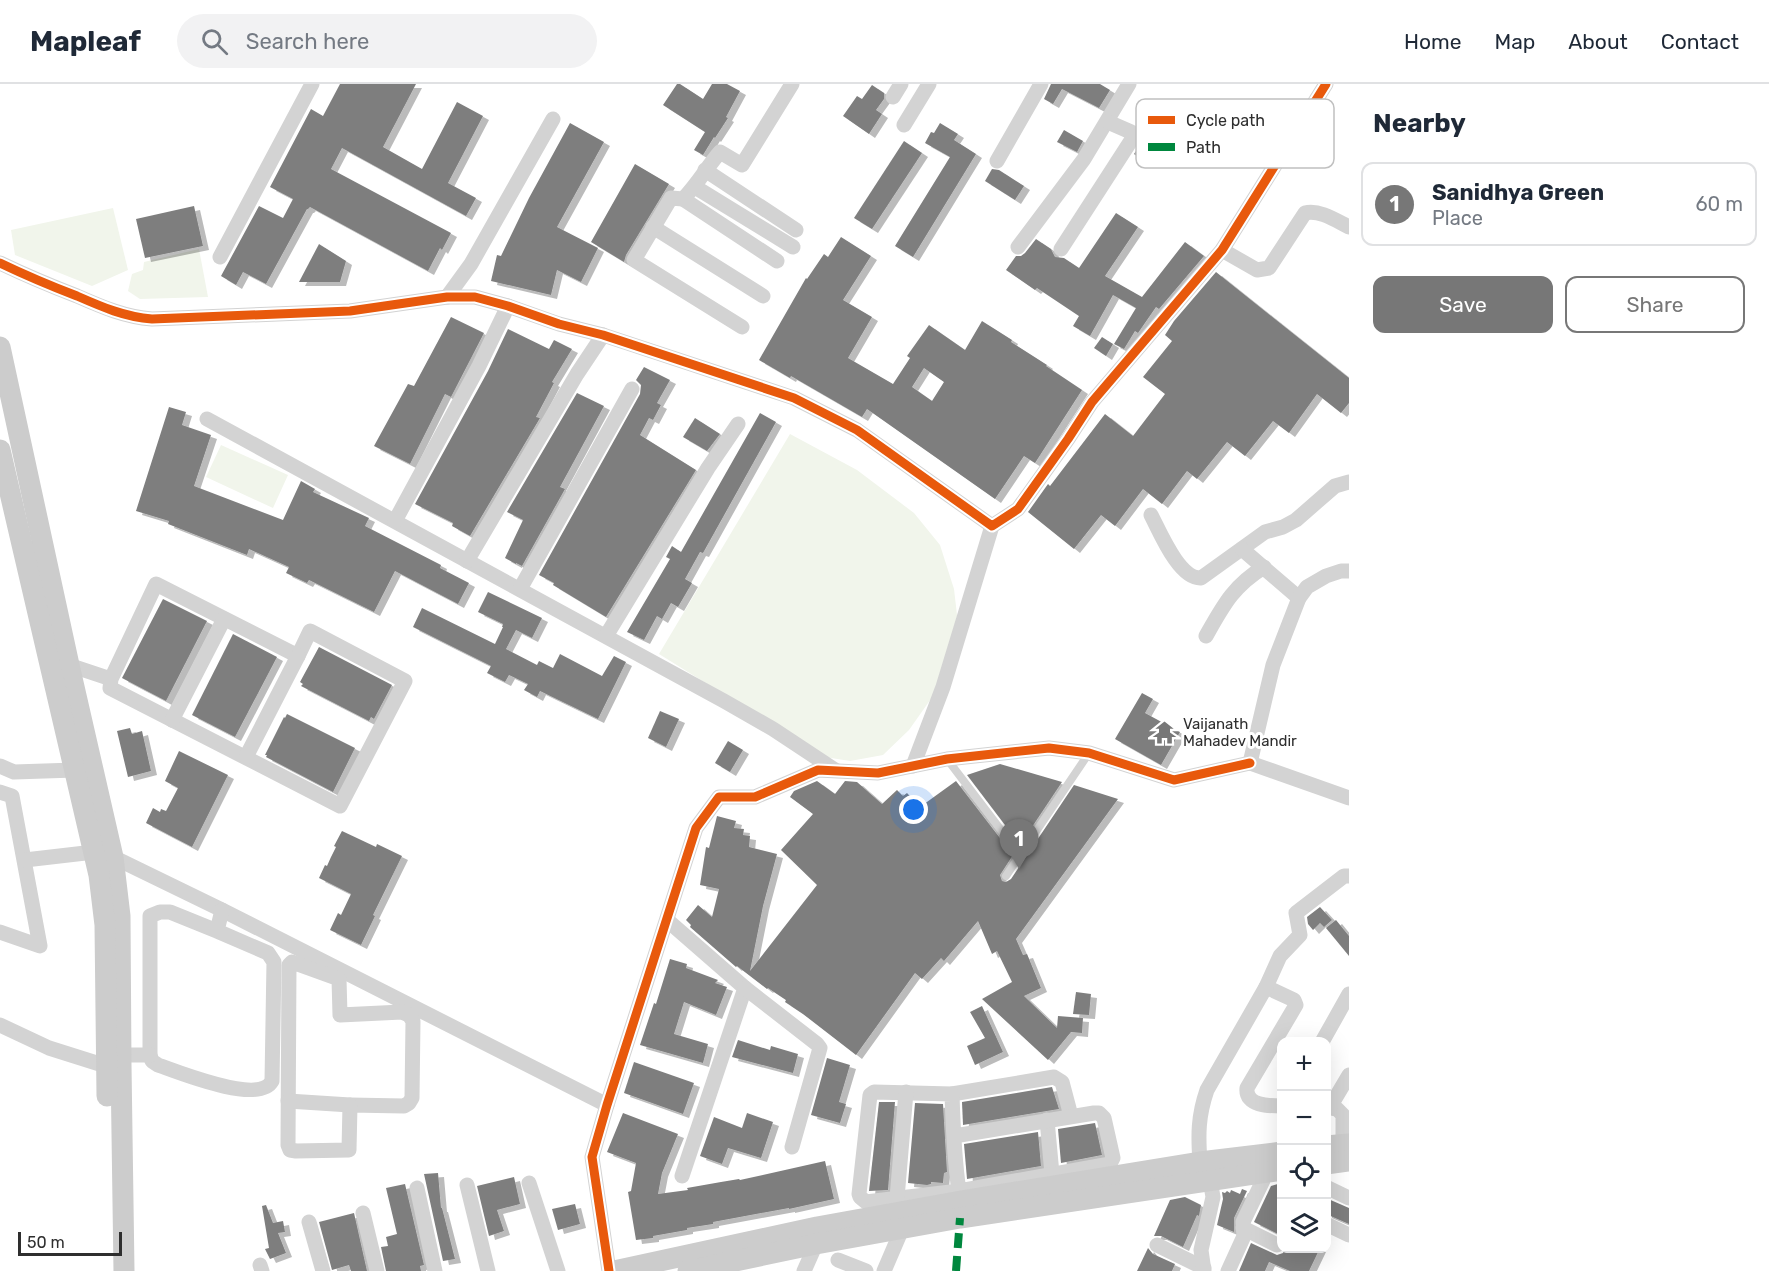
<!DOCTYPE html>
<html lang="en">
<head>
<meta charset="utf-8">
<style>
	body { margin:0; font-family:Rubik,sans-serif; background:#f2f2f3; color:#1f2937 }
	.controls { position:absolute; right:18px; bottom:18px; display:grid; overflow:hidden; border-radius:12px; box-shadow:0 6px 24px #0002 }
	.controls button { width:54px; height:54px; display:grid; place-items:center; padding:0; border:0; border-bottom:2px solid #e0e1e3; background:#fff; color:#1f2937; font:30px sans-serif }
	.scale { position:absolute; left:18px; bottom:15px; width:104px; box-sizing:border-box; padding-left:6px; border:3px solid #2e2e2e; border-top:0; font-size:16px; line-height:21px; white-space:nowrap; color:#2e2e2e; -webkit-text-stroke:4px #fff; paint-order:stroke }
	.you { position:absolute; left:914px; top:726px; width:21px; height:21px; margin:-15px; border:4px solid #fff; border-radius:50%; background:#1a73e8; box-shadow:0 0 0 9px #1a73e833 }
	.badge { display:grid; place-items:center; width:39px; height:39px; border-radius:50%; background:#777; color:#fff; font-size:20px; font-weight:700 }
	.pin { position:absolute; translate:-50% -50px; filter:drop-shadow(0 2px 3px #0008) }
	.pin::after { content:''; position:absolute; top:32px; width:21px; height:18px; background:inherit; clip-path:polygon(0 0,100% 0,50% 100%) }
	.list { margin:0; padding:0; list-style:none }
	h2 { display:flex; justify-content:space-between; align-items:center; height:78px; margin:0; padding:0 24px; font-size:26px }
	h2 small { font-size:20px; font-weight:400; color:#747a83 }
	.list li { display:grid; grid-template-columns:39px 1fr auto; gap:18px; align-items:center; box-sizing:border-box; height:84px; margin:0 12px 12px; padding:0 12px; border:2px solid #e0e1e3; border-radius:12px }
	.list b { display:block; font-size:22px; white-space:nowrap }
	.list p { margin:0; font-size:20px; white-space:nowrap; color:#747a83 }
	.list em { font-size:20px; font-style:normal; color:#747a83 }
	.actions { display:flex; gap:12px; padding:18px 24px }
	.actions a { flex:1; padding:14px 0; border:2px solid #777; border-radius:12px; text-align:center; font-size:21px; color:#777 }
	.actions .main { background:#777; color:#fff }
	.icon { flex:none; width:33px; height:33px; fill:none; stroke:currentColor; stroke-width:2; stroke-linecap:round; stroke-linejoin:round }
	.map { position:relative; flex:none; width:1349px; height:1187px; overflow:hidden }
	header { display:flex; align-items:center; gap:36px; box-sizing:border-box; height:84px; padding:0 30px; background:#fff; border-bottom:2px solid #e0e1e3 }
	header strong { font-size:28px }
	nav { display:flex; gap:33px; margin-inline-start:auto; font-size:21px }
	.search { width:420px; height:54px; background:#f2f2f3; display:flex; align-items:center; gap:15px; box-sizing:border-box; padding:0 21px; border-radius:33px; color:#747a83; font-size:22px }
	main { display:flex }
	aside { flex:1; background:#fff }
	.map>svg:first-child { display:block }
	.green { fill:#f1f5eb }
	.building { fill:#7e7e7e; fill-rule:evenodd; filter:url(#shadow) }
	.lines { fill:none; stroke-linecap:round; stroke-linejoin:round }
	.lane { stroke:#d3d3d3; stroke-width:8 }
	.street { stroke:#d3d3d3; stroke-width:15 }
	.secondary { stroke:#ccc; stroke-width:21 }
	.quiet { stroke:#00873e; stroke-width:8; stroke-dasharray:15 8; stroke-linecap:butt }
	.cycleway-casing { stroke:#fff; stroke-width:13 }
	.cycleway { stroke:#e8590c; stroke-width:9 }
	.labels { text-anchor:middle; stroke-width:6; stroke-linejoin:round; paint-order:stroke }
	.poi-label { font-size:15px; fill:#2e2e2e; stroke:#fff; text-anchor:start }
	.key { fill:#fff; stroke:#c0c0c0; stroke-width:1.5 }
	.key-label { font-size:16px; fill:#2e2e2e }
</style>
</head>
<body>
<header>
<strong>Mapleaf</strong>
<div class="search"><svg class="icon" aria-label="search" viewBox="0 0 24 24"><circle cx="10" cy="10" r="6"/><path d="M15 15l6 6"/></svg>Search here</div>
<nav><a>Home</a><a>Map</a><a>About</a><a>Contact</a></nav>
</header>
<main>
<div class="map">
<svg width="1349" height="1187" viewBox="0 0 1349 1187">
	<defs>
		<filter id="shadow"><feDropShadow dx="6" dy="4" stdDeviation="0" flood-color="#0004"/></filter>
	</defs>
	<rect width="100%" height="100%" fill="#fff"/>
	<g class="green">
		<polygon points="113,124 128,186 92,202 15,171 11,146"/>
		<polygon points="199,165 208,213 140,215 128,207 132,190 143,186 144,178"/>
		<polygon points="790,350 857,386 914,429 940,461 954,505 957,531 952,585 909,646 883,671 850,677 825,673 659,570"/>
		<polygon points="221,361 288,391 273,424 206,393"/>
	</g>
	<g class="building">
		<polygon points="340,0 416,0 383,63 422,85 457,18 483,32 448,99 476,114 466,132 342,64 331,85 451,149 442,166 440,164 428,187 310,123 308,125 307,125 266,200 243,188 236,201 221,192 259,122 283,134 293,115 270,103 311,25 323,32"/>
		<polygon points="677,0 680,0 703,15 712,0 727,0 740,7 726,33 728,34 715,54 714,53 703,71 694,66 705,48 663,21"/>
		<polygon points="1051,0 1100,0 1110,6 1099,24 1062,5 1053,20 1044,15"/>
		<polygon points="872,1 884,9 884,15 876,26 882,30 869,50 843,32 857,12 862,15"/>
		<polygon points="570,39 604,58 557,143 598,164 581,198 557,186 551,211 491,197 497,171 501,172 529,114"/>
		<polygon points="940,39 958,50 954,56 976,70 913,173 895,162 950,73 925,59 931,48 934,49"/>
		<polygon points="1064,46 1083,57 1077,68 1057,58"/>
		<polygon points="904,57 922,69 872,145 854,134"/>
		<polygon points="1142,58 1153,65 1145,78 1134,70"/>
		<polygon points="635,80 669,100 626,171 624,178 591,158"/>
		<polygon points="992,85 999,86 1024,102 1015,116 985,97"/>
		<polygon points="194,122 203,162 145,174 136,135"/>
		<polygon points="1116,129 1138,143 1105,192 1142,213 1185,158 1204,172 1159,225 1156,223 1138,249 1135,247 1124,265 1114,260 1136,224 1113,211 1090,252 1073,242 1079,232 1037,204 1035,206 1006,186 1016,172 1021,172 1025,169 1036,155 1051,165 1055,173 1064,174 1079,184"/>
		<path d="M841,153L871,172L843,216L872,233L848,274L893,300L910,274L907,272L929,241L965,266L982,237L1012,256L1011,258L1047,281L1046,282L1082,306L1035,379L1024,372L995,415L867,325L862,333L791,292L790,294L759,276L806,194L807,195L824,170L828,173ZM924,284L944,298L932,317L912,303Z"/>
		<polygon points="319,160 346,177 340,198 299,198"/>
		<polygon points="1216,188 1349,294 1349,319 1341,329 1317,310 1289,349 1273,337 1245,372 1227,358 1197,395 1187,387 1162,420 1143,405 1115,442 1101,431 1074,465 1028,428 1048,400 1050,402 1105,330 1133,352 1165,310 1143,293 1172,257 1165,251 1174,237"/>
		<polygon points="451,233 484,249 451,313 445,310 410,380 374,362 408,300 414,302"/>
		<polygon points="508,245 549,265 554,256 572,265 552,298 554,299 536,333 540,334 470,452 452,442 453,439 415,420 488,287"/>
		<polygon points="1102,253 1113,260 1106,272 1094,264"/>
		<polygon points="644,283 670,296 657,319 661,321 653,336 649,334 640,351 696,386 606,533 553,501 554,499 539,491 640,310 641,301 636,296"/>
		<polygon points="577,309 604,322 560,403 565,405 522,482 516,479 516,480 505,474 523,436 507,428"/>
		<polygon points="169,323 186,328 182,341 211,351 194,402 283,436 301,397 315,405 313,408 369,434 365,442 441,481 440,484 469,499 458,520 395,487 374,528 309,496 307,499 286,489 289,483 249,465 247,471 168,440 169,437 136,427"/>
		<polygon points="760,329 776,338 703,469 700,468 685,495 692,499 678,523 671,519 662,535 657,532 644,556 627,548 670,475 666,473 672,462 681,468"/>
		<polygon points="695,334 720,350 707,367 683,353"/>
		<polygon points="488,508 542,534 532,554 516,546 506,565 537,581 539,577 553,584 560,570 602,592 614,572 626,578 598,635 540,607 537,613 524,606 528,600 509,591 505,598 487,589 491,582 413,543 422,524 495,560 503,543 502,543 503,540 478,528"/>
		<polygon points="163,515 207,537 166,617 122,594"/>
		<polygon points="233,550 277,573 235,653 192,631"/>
		<polygon points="319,563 392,601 374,635 371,633 369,637 301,602 303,600 300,598"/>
		<polygon points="1142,609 1153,615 1145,629 1180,648 1161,681 1115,655"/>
		<polygon points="660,627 679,635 666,663 648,654"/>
		<polygon points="287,630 355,664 333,708 266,673 267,671 265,671 284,633 285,634"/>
		<polygon points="130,644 132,650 142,647 151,687 128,693 117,647"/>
		<polygon points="728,657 743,666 730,688 715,679"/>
		<polygon points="179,667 228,691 192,763 146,739 153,724 160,728 161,725 166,727 178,704 165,697"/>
		<polygon points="1000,680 1062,698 1020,761 967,691"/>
		<polygon points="817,697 835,710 845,697 857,698 882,720 897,706 903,712 907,709 920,723 956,697 1013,771 1000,791 1002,797 1006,798 1011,795 1074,701 1118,715 1016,855 1023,871 1027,870 1041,904 1024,912 1057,944 1058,932 1083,934 1082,949 1071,948 1048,976 982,915 1012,898 997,867 992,870 978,837 944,877 941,874 922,895 915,889 856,971 803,930 785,918 786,916 768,904 767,905 737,882 736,883 690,843 691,841 686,836 698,821 712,833 719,805 700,801 706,763 709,764 717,732 736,737 734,744 744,745 743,751 750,752 749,763 777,770 763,822 750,887 817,801 781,766 813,730 790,713 794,707"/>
		<polygon points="342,747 376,763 377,760 402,772 373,831 375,832 361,861 330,846 338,829 341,831 351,810 319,794 325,781 327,782 331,773 336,763 334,762"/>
		<polygon points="1320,823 1332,836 1324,843 1320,839 1313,846 1308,840 1307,833"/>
		<polygon points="1336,836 1349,852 1349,872 1326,844"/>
		<polygon points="670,875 687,880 686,884 718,896 715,899 727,903 716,931 684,918 674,950 708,960 703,979 640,961 654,919 656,920"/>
		<polygon points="1076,908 1091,910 1089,931 1073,930"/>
		<polygon points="982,922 1003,968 975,981 967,962 985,954 970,928"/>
		<polygon points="738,956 770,966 771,962 798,970 793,989 732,973"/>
		<polygon points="827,974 850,981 839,1018 846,1020 840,1039 811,1031"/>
		<polygon points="634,978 694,999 683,1030 624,1009"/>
		<polygon points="1052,1003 1059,1025 963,1041 962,1018"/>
		<polygon points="879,1018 895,1018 888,1106 869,1107"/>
		<polygon points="915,1019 943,1020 947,1088 944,1089 943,1099 931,1098 931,1100 927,1101 908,1099"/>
		<polygon points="623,1029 678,1050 662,1089 658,1110 688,1106 687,1104 721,1098 739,1095 740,1096 825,1077 834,1115 789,1125 789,1124 713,1138 713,1140 687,1144 687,1146 653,1152 653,1154 636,1156 628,1108 631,1107 636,1079 607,1068"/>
		<polygon points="747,1029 773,1038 761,1074 728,1064 722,1080 700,1072 714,1033 742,1044"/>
		<polygon points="1095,1039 1102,1071 1061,1079 1058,1045"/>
		<polygon points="1038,1048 1041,1082 967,1095 964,1060"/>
		<polygon points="438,1089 441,1124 442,1124 455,1175 443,1177 424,1090"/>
		<polygon points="514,1093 520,1120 497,1126 504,1147 489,1152 477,1102"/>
		<polygon points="1281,1099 1281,1147 1280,1151 1254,1138 1271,1102"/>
		<polygon points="405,1100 424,1181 420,1182 421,1187 386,1187 381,1163 388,1162 386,1153 397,1150 386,1104"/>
		<polygon points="1242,1105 1247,1107 1234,1134 1234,1148 1217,1141 1223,1115 1222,1108 1225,1109 1227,1107 1230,1109 1231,1106 1240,1110"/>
		<polygon points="1185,1113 1201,1121 1199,1132 1197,1131 1183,1163 1161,1152 1154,1152 1170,1116"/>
		<polygon points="1326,1114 1349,1124 1349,1140 1326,1130"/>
		<polygon points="575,1120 580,1140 558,1146 552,1125"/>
		<polygon points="266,1121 273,1139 283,1137 285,1148 278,1149 286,1169 270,1175 265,1165 269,1164 262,1122"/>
		<polygon points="354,1129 367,1187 351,1187 349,1181 332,1186 319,1138"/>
		<polygon points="1251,1159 1277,1171 1283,1169 1286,1164 1320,1164 1309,1187 1290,1187 1269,1178 1265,1187 1239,1187"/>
		<polygon points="1148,1164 1153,1170 1175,1180 1172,1187 1137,1187"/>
	</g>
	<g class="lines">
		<g class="lane">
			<polyline points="947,675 1020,771"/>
			<polyline points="1006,792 1089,669"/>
		</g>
		<g class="street">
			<polyline points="893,13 901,0"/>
			<polyline points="904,41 929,0"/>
			<polyline points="997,77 1041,0"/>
			<polyline points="705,86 796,146"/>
			<polyline points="695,103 793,163"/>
			<polyline points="683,115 777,177"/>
			<polyline points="653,143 763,212"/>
			<polyline points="1018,163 1084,75 1129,0"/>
			<polyline points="1061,165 1134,52 1131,48 1108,38"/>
			<path d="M1222,166L1257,186L1269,184L1305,129C1319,125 1337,137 1349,143"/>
			<polyline points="220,173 312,0"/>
			<path d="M0,179C25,191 51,202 77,212C102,223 125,233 152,235L350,227L447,213H475L508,222L559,240L603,251L794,314L857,346L992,442L1018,425L1068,355L1092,318L1222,166L1326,0"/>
			<polyline points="447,213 471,180 553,35"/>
			<path d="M742,243L634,176L671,114L683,115C697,101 707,83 720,68L742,81L792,0"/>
			<polyline points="207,335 724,617 773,645 835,686"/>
			<path d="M1151,431C1160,448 1179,495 1201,494L1265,448L1283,443L1296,436L1335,402L1349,398"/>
			<polyline points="395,437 479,282 508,222"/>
			<polyline points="1242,465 1299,514"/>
			<polyline points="467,477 577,290 603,251"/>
			<polyline points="520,505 632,305"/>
			<polyline points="606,552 708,384 738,340"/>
			<path d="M1206,552C1223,522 1233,502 1264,483"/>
			<polyline points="69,581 111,595 156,500 298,572 310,547 405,597 340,722 110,604 111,595"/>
			<polyline points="172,636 224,535"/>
			<polyline points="246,673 298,572"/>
			<polyline points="1250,679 1273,581 1299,514 1307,503 1326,492 1341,487 1349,487"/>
			<polyline points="1250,679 1349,714"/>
			<polyline points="0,682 14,688 75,686"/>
			<polyline points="913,682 943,603 992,442"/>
			<polyline points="0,708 12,712 40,862 0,848"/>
			<polyline points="113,773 222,826 607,1021"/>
			<polyline points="25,776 94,768"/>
			<polyline points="667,836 745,904 682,1092"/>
			<path d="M217,847L170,828H160L150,832V971L152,977L158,981C178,988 259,1021 272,997L274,878L268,869L217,847L222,826"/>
			<polygon points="292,878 339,895 340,931 402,928 409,931 413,937 412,1014 409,1019 404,1022 350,1021 349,1066 296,1067 290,1066 288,1061 289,881"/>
			<path d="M1266,903L1294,916L1296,921L1247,1004C1245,1022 1269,1022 1282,1022"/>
			<polyline points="745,904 817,960 820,964 792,1063"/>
			<polyline points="0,941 49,964 106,982"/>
			<polyline points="1322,958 1349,910"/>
			<polyline points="121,971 150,971"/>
			<polyline points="952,1010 1054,993 1062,998 1071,1032"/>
			<polyline points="288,1017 350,1021"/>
			<polyline points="1326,1023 1337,1025 1343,1031 1343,1060"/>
			<polyline points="1330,1023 1349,991"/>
			<polyline points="1047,1036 1052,1090"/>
			<path d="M954,1052L1094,1029H1099L1104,1034L1113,1074L1110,1080L959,1107L866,1118L860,1113L859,1110L870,1011L874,1008L952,1010C953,1043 954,1074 959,1107L961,1117"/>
			<path d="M1200,1078C1198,1051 1198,1032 1207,1006L1266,903L1280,872L1300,851L1296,829L1344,792H1349"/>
			<polyline points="529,1099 558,1187"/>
			<polyline points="467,1101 488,1187"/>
			<polyline points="1326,1103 1349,1114"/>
			<polyline points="417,1104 435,1187"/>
			<polyline points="897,1114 906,1008"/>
			<polyline points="363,1129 377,1187"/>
			<polyline points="309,1138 323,1187"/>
			<polyline points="1326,1140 1349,1151"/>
			<polyline points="1243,1144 1277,1161"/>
			<polyline points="1157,1161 1204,1184"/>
			<polyline points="838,1176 866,1187"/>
			<polyline points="260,1181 262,1187"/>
			<polyline points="609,1187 592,1073 607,1021 696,744 719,713 755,713 818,686 878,689 947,675 1049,664 1089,669 1174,696 1250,679"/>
			<polyline points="804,1187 816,1160"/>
			<polyline points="884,1187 902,1145"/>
			<polyline points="1204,1187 1201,1166 1213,1113 1210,1096"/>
			<polyline points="1228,1187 1244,1152 1243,1138 1267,1088"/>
		</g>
		<g class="secondary">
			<polyline points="0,263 69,581 113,773 120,832 121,981 124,1187"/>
			<polyline points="0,366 99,791 105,841 107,1012"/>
			<polyline points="1326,1062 1349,1060"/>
			<polyline points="1326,1080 1349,1077"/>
			<polyline points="614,1187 817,1143 961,1117 1200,1078 1282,1068"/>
			<polyline points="688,1187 816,1160 960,1134 1282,1086"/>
		</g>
		<polyline class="quiet" points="956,1187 960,1134"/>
		<defs>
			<g id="cycleway">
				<path d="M0,179C25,191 51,202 77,212C102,223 125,233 152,235L350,227L447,213H475L508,222L559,240L603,251L794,314L857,346L992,442L1018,425L1068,355L1092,318L1222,166L1326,0"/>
				<polyline points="609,1187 592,1073 607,1021 696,744 719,713 755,713 818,686 878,689 947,675 1049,664 1089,669 1174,696 1250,679"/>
			</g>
		</defs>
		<use href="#cycleway" class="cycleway-casing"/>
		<use href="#cycleway" class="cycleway"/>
	</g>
	<defs>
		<symbol id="temple-bare" viewBox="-9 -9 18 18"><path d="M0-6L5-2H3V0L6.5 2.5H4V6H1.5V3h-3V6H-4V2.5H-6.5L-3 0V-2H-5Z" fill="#777" stroke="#fff" stroke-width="2.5" paint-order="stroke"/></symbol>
	</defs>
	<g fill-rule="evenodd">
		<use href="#temple-bare" x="1148" y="632" width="33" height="33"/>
	</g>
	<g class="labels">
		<g class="poi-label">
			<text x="1183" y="645">Vaijanath<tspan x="1183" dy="17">Mahadev Mandir</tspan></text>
		</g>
	</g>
	<rect x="1136" y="15" width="198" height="69" rx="9" class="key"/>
	<rect x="1148" y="32" width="27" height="8" fill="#e8590c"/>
	<rect x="1148" y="59" width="27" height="8" fill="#00873e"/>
	<g class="key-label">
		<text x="1186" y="42">Cycle path</text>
		<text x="1186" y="69">Path</text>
	</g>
</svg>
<div class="controls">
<button>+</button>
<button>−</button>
<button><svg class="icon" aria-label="locate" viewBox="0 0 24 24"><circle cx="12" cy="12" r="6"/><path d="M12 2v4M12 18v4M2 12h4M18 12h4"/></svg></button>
<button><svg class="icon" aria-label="layers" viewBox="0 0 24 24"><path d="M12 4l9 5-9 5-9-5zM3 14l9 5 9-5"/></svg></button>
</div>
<div class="scale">50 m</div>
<div class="you"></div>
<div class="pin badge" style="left:1019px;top:785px">1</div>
</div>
<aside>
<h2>Nearby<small></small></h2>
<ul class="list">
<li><span class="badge">1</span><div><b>Sanidhya Green</b><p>Place</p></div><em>60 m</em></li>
</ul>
<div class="actions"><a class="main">Save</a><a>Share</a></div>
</aside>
</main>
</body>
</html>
